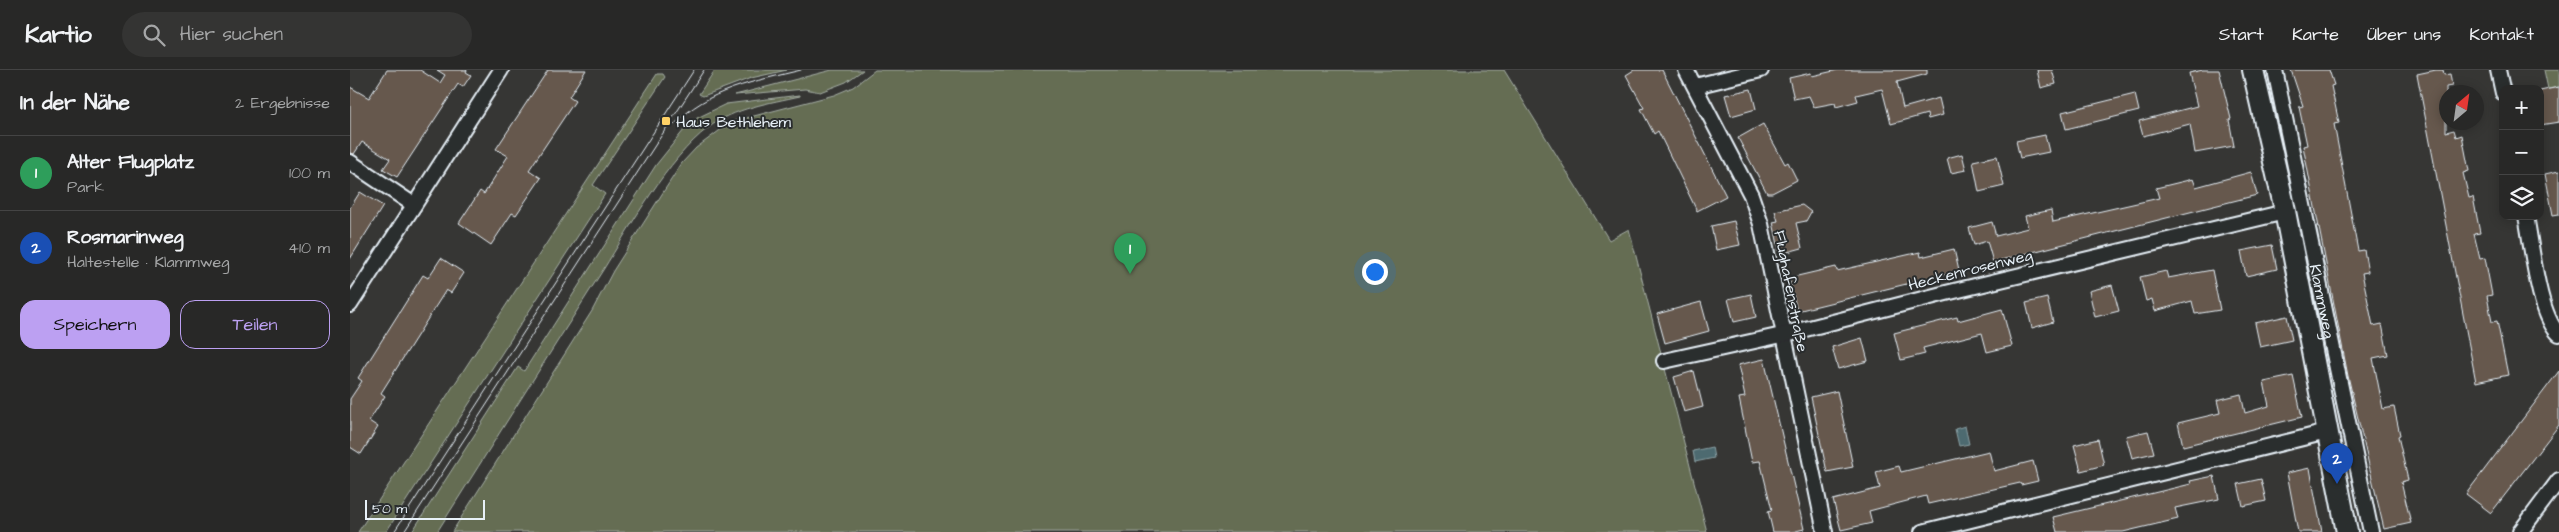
<!DOCTYPE html>
<html lang="de">
<head>
<meta charset="utf-8">
<style>
	body { margin:0; font-family:"Architects Daughter",sans-serif; background:#343433; color:#f1f3f6 }
	.controls { position:absolute; right:15px; top:15px; display:grid; overflow:hidden; border-radius:10px; box-shadow:0 2px 12px #0003 }
	.controls button { width:45px; height:45px; display:grid; place-items:center; padding:0; border:0; border-bottom:1px solid #444; background:#282827; color:#f1f3f6; font:25px sans-serif }
	.compass { position:absolute; left:2089px; top:15px; width:45px; height:45px; border-radius:50%; background:#282827; box-shadow:0 2px 12px #0003; rotate:29deg }
	.scale { position:absolute; left:15px; bottom:12px; width:120px; box-sizing:border-box; padding-left:5px; border:2px solid #e8f1f8; border-top:0; font-size:14px; line-height:18px; white-space:nowrap; color:#e8f1f8; -webkit-text-stroke:4px #2a2d2e; paint-order:stroke }
	.you { position:absolute; left:1024px; top:201px; width:18px; height:18px; margin:-12px; border:4px solid #fff; border-radius:50%; background:#1a73e8; box-shadow:0 0 0 8px #1a73e833 }
	.badge { display:grid; place-items:center; width:32px; height:32px; border-radius:50%; background:#bca0f2; color:#fff; font-size:16px; font-weight:700 }
	.pin { position:absolute; translate:-50% -41px; filter:drop-shadow(0 1px 2px #0008) }
	.pin::after { content:''; position:absolute; top:26px; width:18px; height:15px; background:inherit; clip-path:polygon(0 0,100% 0,50% 100%) }
	.list { margin:0; padding:0; list-style:none }
	h2 { display:flex; justify-content:space-between; align-items:center; height:65px; margin:0; padding:0 20px; font-size:21px }
	h2 small { font-size:16px; font-weight:400; color:#a5a6a7 }
	.list li { display:grid; grid-template-columns:32px 1fr auto; gap:15px; align-items:center; box-sizing:border-box; height:75px; padding:0 20px; border-top:1px solid #444 }
	.list b { display:block; font-size:19px; white-space:nowrap }
	.list p { margin:0; font-size:16px; white-space:nowrap; color:#a5a6a7 }
	.list em { font-size:16px; font-style:normal; color:#a5a6a7 }
	.actions { display:flex; gap:10px; padding:15px 20px }
	.actions a { flex:1; padding:11px 0; border:1px solid #bca0f2; border-radius:15px; text-align:center; font-size:18px; color:#bca0f2 }
	.actions .main { background:#bca0f2; color:#111 }
	.icon { flex:none; width:28px; height:28px; fill:none; stroke:currentColor; stroke-width:2; stroke-linecap:round; stroke-linejoin:round }
	.map { position:relative; flex:none; width:2209px; height:462px; overflow:hidden }
	header { display:flex; align-items:center; gap:30px; box-sizing:border-box; height:70px; padding:0 25px; background:#282827; border-bottom:1px solid #444 }
	header strong { font-size:24px }
	nav { display:flex; gap:28px; margin-inline-start:auto; font-size:18px }
	.search { width:350px; height:45px; background:#343433; display:flex; align-items:center; gap:12px; box-sizing:border-box; padding:0 18px; border-radius:28px; color:#a5a6a7; font-size:19px }
	main { display:flex }
	aside { flex:1; background:#282827 }
	.map>svg:first-child { display:block }
	.green { fill:#656d53; stroke:#a6afa6 }
	.water { fill:#4d6b6f; stroke:#8ba1a6 }
	.building { fill:#66584d; stroke:#e8f1f8 }
	.lines { fill:none; stroke-linecap:round; stroke-linejoin:round }
	.minor-casing { stroke:#e8f1f8; stroke-width:18 }
	.secondary-casing { stroke:#e8f1f8; stroke-width:24 }
	.minor { stroke:#2a2d2e; stroke-width:14 }
	.secondary { stroke:#2a2d2e; stroke-width:20 }
	.tram { stroke:#e8f1f8; stroke-width:1 }
	.poi-dot { fill:#ffd166; stroke:#2a2d2e; stroke-width:2 }
	.labels { text-anchor:middle; stroke-width:4; stroke-linejoin:round; paint-order:stroke }
	.poi-label { font-size:16px; fill:#e8f1f8; stroke:#2a2d2e; text-anchor:start }
	.street-label { font-size:16px; fill:#e8f1f8; stroke:#2a2d2e }
</style>
</head>
<body>
<header>
<strong>Kartio</strong>
<div class="search"><svg class="icon" aria-label="search" viewBox="0 0 24 24"><circle cx="10" cy="10" r="6"/><path d="M15 15l6 6"/></svg>Hier suchen</div>
<nav><a>Start</a><a>Karte</a><a>Über uns</a><a>Kontakt</a></nav>
</header>
<main>
<aside>
<h2>In der Nähe<small>2 Ergebnisse</small></h2>
<ul class="list">
<li><span class="badge" style="background:#2e9e5b">1</span><div><b>Alter Flugplatz</b><p>Park</p></div><em>100 m</em></li>
<li><span class="badge" style="background:#1a4fb4">2</span><div><b>Rosmarinweg</b><p>Haltestelle · Klammweg</p></div><em>410 m</em></li>
</ul>
<div class="actions"><a class="main">Speichern</a><a>Teilen</a></div>
</aside>
<div class="map">
<svg width="2209" height="462" viewBox="0 0 2209 462">
	<rect width="100%" height="100%" fill="#363634"/>
	<filter id="ink" filterUnits="userSpaceOnUse"><feTurbulence type="fractalNoise" baseFrequency=".02" numOctaves="2"/><feDisplacementMap in="SourceGraphic" scale="10" xChannelSelector="R" yChannelSelector="G"/><feConvolveMatrix kernelMatrix="1 2 1 2 8 2 1 2 1" color-interpolation-filters="sRGB"/></filter>
	<g filter="url(#ink)">
		<g class="green">
			<polygon points="365,0 437,0 401,8 353,26 349,24"/>
			<polygon points="482,0 513,0 496,12 470,22 455,19 385,25"/>
			<polygon points="525,0 1154,0 1259,170 1279,159 1357,462 102,462 242,241 263,201 312,124 332,93 346,78 381,52 484,25 503,17"/>
			<polygon points="2194,0 2209,0 2209,17 2198,19"/>
			<polygon points="307,4 313,4 315,7 243,115 255,124 36,462 8,462"/>
			<path d="M450,25V26C419,33 384,38 358,58C318,88 280,157 253,200C197,287 142,375 87,462H62L168,297L174,301L306,95L334,60L347,48L376,34Z"/>
		</g>
		<g class="water">
			<polygon points="1615,356 1619,374 1609,376 1605,359"/>
			<polygon points="1362,377 1364,388 1345,392 1343,381"/>
		</g>
		<g class="building">
			<polygon points="37,0 70,0 90,13 95,5 87,0 117,0 116,2 121,5 113,17 108,14 47,107 33,99 40,89 12,72 4,84 0,83 0,17 19,28"/>
			<polygon points="198,0 236,0 219,27 225,31 179,100 191,108 166,145 162,143 141,175 109,153 130,121 134,124 158,86 146,79"/>
			<polygon points="1284,0 1312,0 1376,126 1347,141 1308,61 1304,64 1291,39 1294,38 1276,5"/>
			<polygon points="1488,0 1577,0 1577,4 1547,12 1553,38 1589,28 1593,45 1578,49 1577,44 1541,54 1532,19 1506,25 1508,31 1486,37 1485,33 1464,37 1459,26 1444,29 1439,8 1461,3 1462,6"/>
			<polygon points="1687,0 1702,0 1706,14 1691,18"/>
			<polygon points="1853,0 1869,0 1881,49 1879,50 1884,76 1845,83 1840,54 1793,66 1789,51 1847,36 1839,3"/>
			<polygon points="1941,0 1979,0 1984,15 1981,16 1989,53 1984,54 2008,181 2014,180 2018,202 2012,203 2023,256 2032,254 2038,285 2023,288 2033,339 2044,337 2050,365 2048,366 2058,410 2051,412 2061,453 2034,459 1998,306 1953,76 1957,75 1949,37 1953,36"/>
			<polygon points="2086,0 2093,0 2094,5 2100,4 2102,16 2096,17 2096,62 2104,60 2106,67 2112,65 2119,101 2113,103 2119,128 2123,127 2130,163 2124,164 2130,189 2135,188 2142,225 2137,226 2142,252 2147,251 2158,305 2126,312 2067,4"/>
			<polygon points="2209,17 2209,52 2190,55 2190,21"/>
			<polygon points="1401,19 1406,39 1381,46 1375,25"/>
			<polygon points="1785,24 1789,41 1716,59 1712,42"/>
			<polygon points="1413,54 1435,94 1438,92 1447,110 1422,123 1417,123 1388,68"/>
			<polygon points="1695,65 1699,82 1670,88 1666,71"/>
			<polygon points="1612,84 1616,100 1601,103 1597,88"/>
			<polygon points="1647,86 1654,116 1629,122 1623,91"/>
			<polygon points="2209,101 2209,144 2203,145 2195,104"/>
			<polygon points="1901,102 1907,125 1643,192 1637,171 1624,175 1619,158 1642,152 1646,166 1678,158 1675,146 1701,140 1703,152 1809,128 1806,118 1843,109 1846,117"/>
			<polygon points="10,122 33,136 0,189 0,138"/>
			<polygon points="1452,135 1461,142 1456,151 1446,153 1452,178 1430,184 1423,152 1428,151 1425,141"/>
			<polygon points="1384,151 1390,175 1366,180 1361,156"/>
			<polygon points="1922,175 1927,199 1896,206 1891,181"/>
			<polygon points="1604,179 1609,201 1447,241 1439,208 1486,197 1487,201 1570,182 1571,187"/>
			<polygon points="91,188 114,203 101,223 96,220 31,323 35,326 19,351 28,357 11,384 0,377 0,329 12,311 8,308 73,205 78,208"/>
			<polygon points="1862,200 1870,240 1845,244 1842,231 1805,241 1802,229 1796,231 1790,207 1816,201 1818,208"/>
			<polygon points="1762,215 1769,241 1745,247 1739,221"/>
			<polygon points="1401,224 1406,247 1384,252 1378,229"/>
			<polygon points="1697,228 1703,252 1682,258 1676,233"/>
			<polygon points="1351,232 1359,261 1315,273 1307,244"/>
			<polygon points="1652,239 1662,276 1637,282 1632,263 1573,278 1575,284 1551,290 1544,263 1607,247 1608,251"/>
			<polygon points="1937,246 1942,270 1910,277 1905,253"/>
			<polygon points="1512,268 1518,291 1488,299 1482,277"/>
			<polygon points="1414,289 1454,459 1442,462 1423,462 1418,441 1422,440 1410,391 1402,392 1389,328 1395,327 1388,295"/>
			<polygon points="1344,301 1353,337 1334,342 1324,307"/>
			<polygon points="2209,301 2209,355 2141,443 2116,424"/>
			<polygon points="1943,306 1952,347 1833,376 1828,353 1870,343 1867,330 1891,324 1895,343 1919,336 1914,312"/>
			<polygon points="1487,321 1503,397 1477,402 1461,327"/>
			<polygon points="1798,361 1804,383 1782,388 1776,366"/>
			<polygon points="1748,369 1754,395 1731,401 1724,375"/>
			<polygon points="1639,381 1644,401 1683,391 1688,411 1671,415 1670,413 1578,434 1576,426 1519,441 1522,453 1491,460 1483,430 1530,418 1526,402 1549,396 1551,402"/>
			<polygon points="1960,398 1964,421 1972,462 1948,462 1937,403"/>
			<polygon points="1864,406 1869,429 1825,438 1828,449 1773,462 1707,462 1703,447 1841,414 1840,411"/>
			<polygon points="1911,409 1916,431 1893,436 1888,414"/>
		</g>
		<g class="lines">
			<defs>
				<g id="minor">
					<polyline points="1336,0 1401,125 1411,154 1475,462"/>
					<path id="s1" d="M1925,0L2021,462"/>
					<polyline points="2148,0 2153,23"/>
					<polyline points="1345,16 1411,0"/>
					<polyline points="0,92 64,135"/>
					<path d="M2176,146C2182,176 2188,244 2209,264"/>
					<polyline points="0,235 151,0"/>
					<polyline points="1314,291 1432,265 1596,223 1935,142"/>
					<polyline points="1572,462 1977,362"/>
					<polyline points="2170,462 2209,410"/>
				</g>
				<polyline id="secondary" points="1903,0 1933,131 1997,462"/>
			</defs>
			<use href="#minor" class="minor-casing"/>
			<use href="#secondary" class="secondary-casing"/>
			<use href="#minor" class="minor"/>
			<use href="#secondary" class="secondary"/>
			<g class="tram">
				<path d="M324,55C356,19 407,11 451,0"/>
				<polyline points="44,462 344,0"/>
				<polyline points="54,462 354,0"/>
			</g>
		</g>
	</g>
	<rect class="poi-dot" x="311" y="46" width="10" height="10" rx="2.5"/>
	<g class="labels">
		<g class="poi-label">
			<text x="326" y="57">Haus Bethlehem</text>
		</g>
		<g class="street-label">
			<text transform="translate(1620 199) rotate(-14)" y="6">Heckenrosenweg</text>
			<text transform="translate(1442 221) rotate(79)" y="6">Flughafenstraße</text>
			<text dy="6" stroke="none"><textPath href="#s1" startOffset="236">Klammweg</textPath></text>
		</g>
	</g>
</svg>
<div class="controls">
<button>+</button>
<button>−</button>
<button><svg class="icon" aria-label="layers" viewBox="0 0 24 24"><path d="M12 4l9 5-9 5-9-5zM3 14l9 5 9-5"/></svg></button>
</div>
<svg class="compass" viewBox="-18 -18 36 36"><path d="M0-13l5 13h-10z" fill="#e53935"/><path d="M0 13l5-13h-10z" fill="#a5a6a7"/></svg>
<div class="scale">50 m</div>
<div class="you"></div>
<div class="pin badge" style="left:780px;top:204px;background:#2e9e5b">1</div>
<div class="pin badge" style="left:1987px;top:414px;background:#1a4fb4">2</div>
</div>
</main>
</body>
</html>
